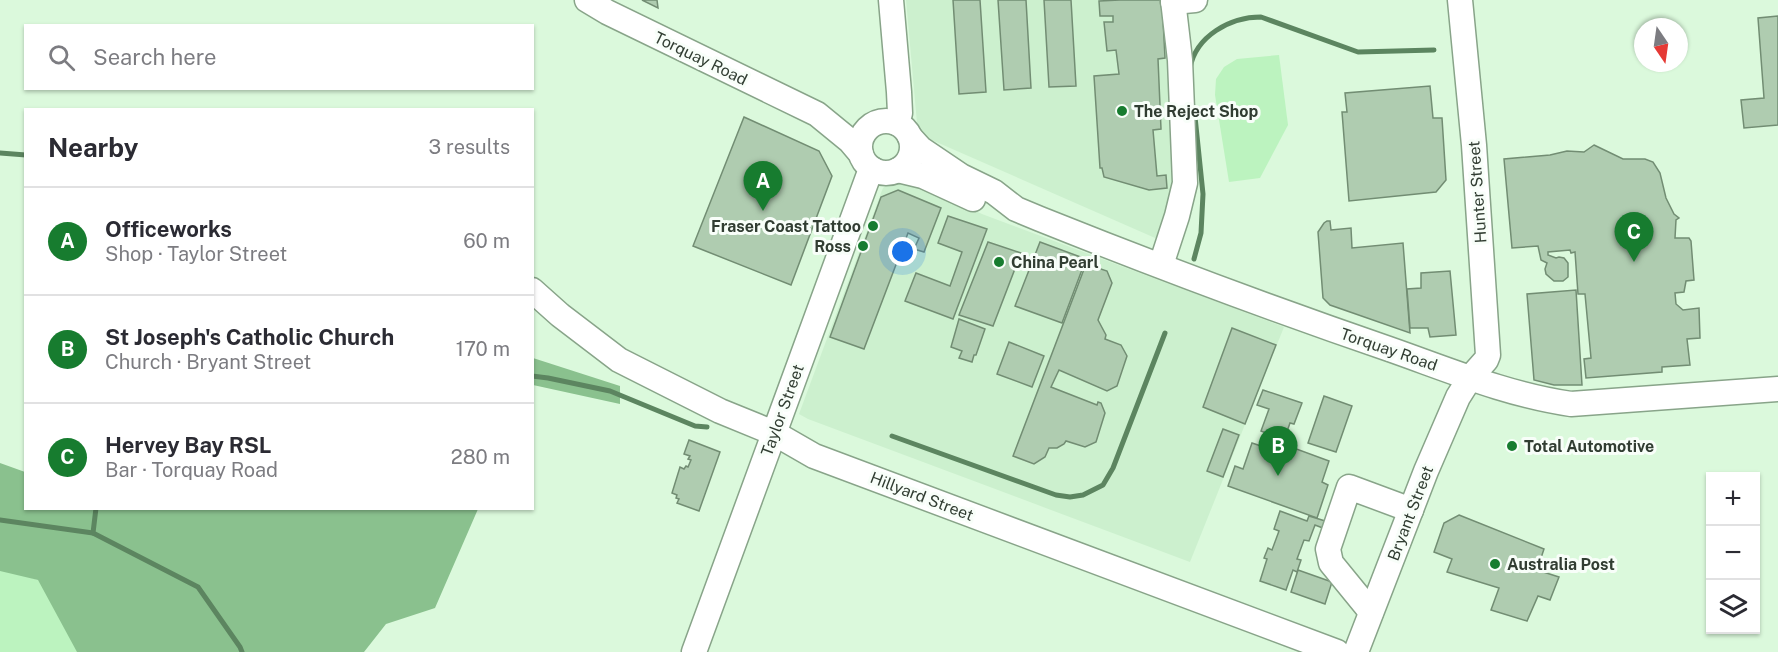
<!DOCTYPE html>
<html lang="en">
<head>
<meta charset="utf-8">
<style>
	body { margin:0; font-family:"Public Sans",sans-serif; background:#f2f2f3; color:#2b2b33 }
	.controls { position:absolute; right:18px; bottom:18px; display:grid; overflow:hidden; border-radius:0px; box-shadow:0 2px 4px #0004 }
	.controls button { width:54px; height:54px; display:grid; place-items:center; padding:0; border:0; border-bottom:2px solid #e1e1e2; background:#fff; color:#2b2b33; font:30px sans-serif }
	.compass { position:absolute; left:1634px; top:18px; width:54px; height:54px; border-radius:50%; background:#fff; box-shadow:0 2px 4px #0004; rotate:167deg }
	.you { position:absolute; left:903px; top:252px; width:21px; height:21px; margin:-15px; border:4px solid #fff; border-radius:50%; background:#1a73e8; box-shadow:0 0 0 9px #1a73e833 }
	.badge { display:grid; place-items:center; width:39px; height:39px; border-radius:50%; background:#177c2f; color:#fff; font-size:20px; font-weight:700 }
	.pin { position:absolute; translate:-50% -50px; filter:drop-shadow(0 2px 3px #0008) }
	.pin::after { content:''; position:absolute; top:32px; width:21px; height:18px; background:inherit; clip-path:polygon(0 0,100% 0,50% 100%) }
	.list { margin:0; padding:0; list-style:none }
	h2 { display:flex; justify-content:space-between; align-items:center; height:78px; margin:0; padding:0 24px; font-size:26px }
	h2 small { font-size:20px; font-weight:400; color:#7c7c81 }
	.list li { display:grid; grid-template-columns:39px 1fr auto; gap:18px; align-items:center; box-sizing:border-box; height:108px; padding:0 24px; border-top:2px solid #e1e1e2 }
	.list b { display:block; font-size:22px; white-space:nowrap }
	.list p { margin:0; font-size:20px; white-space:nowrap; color:#7c7c81 }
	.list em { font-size:20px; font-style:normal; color:#7c7c81 }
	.icon { flex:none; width:33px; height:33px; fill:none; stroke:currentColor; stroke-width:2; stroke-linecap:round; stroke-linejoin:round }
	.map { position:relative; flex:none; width:1778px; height:652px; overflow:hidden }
	.search { position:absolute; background:#fff; box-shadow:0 2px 4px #0004; left:24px; top:24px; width:510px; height:66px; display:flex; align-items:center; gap:15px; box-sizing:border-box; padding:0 21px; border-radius:0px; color:#7c7c81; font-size:22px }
	.panel { position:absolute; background:#fff; box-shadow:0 2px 4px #0004; left:24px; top:108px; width:510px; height:402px; border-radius:0px }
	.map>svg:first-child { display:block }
	.built { fill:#ccf0ce }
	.green { fill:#bcf3bf }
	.forest { fill:#8ac18e }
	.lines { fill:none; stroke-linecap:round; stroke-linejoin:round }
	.stream { stroke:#5c8560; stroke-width:5 }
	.building { fill:#afccb0; stroke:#728d73; stroke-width:1.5 }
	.minor-casing { stroke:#88a489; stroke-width:27 }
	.minor { stroke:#fff; stroke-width:24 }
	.poi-dot { fill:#177c2f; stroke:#f8fef9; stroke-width:2 }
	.labels { text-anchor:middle; stroke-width:6; stroke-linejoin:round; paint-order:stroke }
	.street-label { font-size:16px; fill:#313d32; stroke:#f8fef9 }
	.poi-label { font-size:16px; font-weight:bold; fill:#313d32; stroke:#f8fef9; text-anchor:start }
</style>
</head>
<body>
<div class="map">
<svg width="1778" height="652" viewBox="0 0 1778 652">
	<rect width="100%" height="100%" fill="#dbf9dc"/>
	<g class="built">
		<polygon points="906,0 1170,0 1175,180 1162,241 918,134"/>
		<polygon points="900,180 905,181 959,203 982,214 1284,327 1190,562 808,419 799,414 881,193 883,188 889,183"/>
	</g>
	<g class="green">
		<polygon points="1279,55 1288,125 1260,178 1229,182 1215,95 1216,79 1224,67 1237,59"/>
		<polygon points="0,568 38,580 136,652 0,652"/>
	</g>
	<g class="forest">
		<polygon points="533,358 620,386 620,404 533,385"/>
		<polygon points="0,463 25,472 26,508 478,509 435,608 386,624 364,652 77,652 38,580 0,571"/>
	</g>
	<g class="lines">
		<g class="stream">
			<path d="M1190,68C1196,36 1230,17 1261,17L1358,52L1434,50"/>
			<polyline points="1194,107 1203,194 1201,233 1194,259"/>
			<polyline points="0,153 26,155"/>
			<polyline points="532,376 548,378 610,391 695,426 707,427"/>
			<polyline points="892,436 1056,495 1070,497 1083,495 1103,485 1113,468 1165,333"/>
			<polyline points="96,508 93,533 198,587 240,647 242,652"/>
			<polyline points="0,520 93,533"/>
		</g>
	</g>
	<g class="building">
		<polygon points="642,0 657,0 658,8"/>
		<polygon points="953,0 980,0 986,92 959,94"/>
		<polygon points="998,0 1026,0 1031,88 1004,90"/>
		<polygon points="1044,0 1071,0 1076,86 1049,87"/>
		<polygon points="1120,0 1162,0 1165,58 1158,59 1161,129 1153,130 1157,176 1166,175 1167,188 1149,190 1104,177 1102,168 1100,168 1094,76 1119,74 1116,50 1107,51 1104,22 1113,22 1113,16 1100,16 1099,1"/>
		<polygon points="1778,16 1778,125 1744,128 1741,100 1764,98 1758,18"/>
		<polygon points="1430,86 1433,118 1442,118 1446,180 1436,192 1349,201 1342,112 1347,112 1345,93"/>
		<polygon points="744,117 819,151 832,176 791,285 693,246"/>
		<polygon points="1594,145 1623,159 1645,159 1653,162 1660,173 1666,198 1674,214 1679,218 1676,220 1675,238 1689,238 1691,241 1694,280 1686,281 1684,292 1675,293 1676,304 1683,310 1699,308 1700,338 1687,339 1690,365 1662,367 1662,372 1586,378 1584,359 1591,358 1585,294 1578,294 1575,252 1571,253 1570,250 1548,252 1548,255 1556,258 1559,257 1564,258 1568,263 1568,277 1563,281 1554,281 1546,274 1545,269 1547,263 1541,260 1538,246 1512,248 1504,159 1550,155 1567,151 1584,152"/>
		<polygon points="898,190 941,208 924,252 914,249 919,238 908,233 864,349 830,337 881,197"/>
		<polygon points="948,216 987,229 953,319 905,301 916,273 950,286 962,252 938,243"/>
		<polygon points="1327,221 1330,221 1331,230 1351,228 1352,248 1403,243 1410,333 1330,305 1323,298 1318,232 1324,223"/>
		<polygon points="988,242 1021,253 993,326 959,315"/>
		<polygon points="1040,242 1086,259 1062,323 1015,306"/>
		<polygon points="1086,264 1107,271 1112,283 1098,320 1106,335 1105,339 1121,345 1127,356 1117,386 1107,391 1059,370 1051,387 1097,405 1098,402 1101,403 1105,413 1096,442 1085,447 1066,441 1064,444 1057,448 1049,448 1045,457 1034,464 1013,456"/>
		<polygon points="1450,271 1456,335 1430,337 1428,328 1410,328 1407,289 1421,288 1421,273"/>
		<polygon points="1576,290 1582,385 1554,385 1534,380 1527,294"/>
		<polygon points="959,319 985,329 976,355 974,355 972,362 959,358 962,351 951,347"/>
		<polygon points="1232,328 1276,345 1245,424 1203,407"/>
		<polygon points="1009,342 1044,356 1032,387 997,374"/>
		<polygon points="1263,390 1302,403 1294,424 1290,423 1284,440 1261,431 1269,409 1257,405"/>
		<polygon points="1324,396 1352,406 1336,452 1308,443"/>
		<polygon points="1223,429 1239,435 1223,477 1207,471"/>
		<polygon points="1264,437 1329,461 1322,482 1328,485 1317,518 1228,486 1235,466 1243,469 1252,443 1261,446"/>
		<polygon points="689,440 720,452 699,511 677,503 679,499 676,498 677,495 672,493 680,467 684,469 686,466 688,467 691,460 688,459 690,456 684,454"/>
		<polygon points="1280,511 1307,521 1309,516 1335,524 1333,532 1315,525 1309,541 1304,540 1297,559 1301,560 1297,572 1293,570 1286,590 1260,581 1267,559 1264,558 1268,548 1272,550 1279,531 1274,529"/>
		<polygon points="1459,515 1544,549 1537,570 1559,577 1550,600 1538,596 1527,621 1491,610 1499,588 1447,572 1452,559 1434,552 1444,523"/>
		<polygon points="1298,570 1332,582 1325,604 1291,592"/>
	</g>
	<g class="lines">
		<defs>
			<g id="minor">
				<polyline points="587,0 607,12 817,114 850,141 861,154"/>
				<polyline points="891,0 899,92 900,113 897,123"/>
				<polyline points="1173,2 1195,0"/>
				<circle cx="886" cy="147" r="26"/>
				<path d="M910,137L921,149L961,176L994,192L1016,209L1040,219C1155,265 1272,309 1389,349C1449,370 1508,395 1571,404L1778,389"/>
				<polyline points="898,170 923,176 973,199"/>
				<polyline points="1161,265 1177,216 1185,183 1180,60 1173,0"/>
				<polyline points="532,290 560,315 619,360 720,411 774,433 814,456 1337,652"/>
				<polyline points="1371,612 1331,563 1328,549 1349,487 1411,510"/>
				<polyline points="694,652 868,177 874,170"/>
				<polyline points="1356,652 1426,471 1458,397 1470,378 1486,360 1488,355 1474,145 1460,0"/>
			</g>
		</defs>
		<use href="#minor" class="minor-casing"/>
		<use href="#minor" class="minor"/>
	</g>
	<g class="poi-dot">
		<circle cx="1122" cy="111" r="6"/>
		<circle cx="873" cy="226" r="6"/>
		<circle cx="863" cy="246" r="6"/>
		<circle cx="999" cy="262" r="6"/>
		<circle cx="1512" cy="446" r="6"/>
		<circle cx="1495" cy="564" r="6"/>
	</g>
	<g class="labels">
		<g class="street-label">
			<text transform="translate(701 58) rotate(26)" y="6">Torquay Road</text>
			<text transform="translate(1477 192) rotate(-94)" y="6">Hunter Street</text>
			<text transform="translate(1389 349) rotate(19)" y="6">Torquay Road</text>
			<text transform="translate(782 410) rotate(-70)" y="6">Taylor Street</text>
			<text transform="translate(922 496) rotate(21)" y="6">Hillyard Street</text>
			<text transform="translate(1410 513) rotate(-69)" y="6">Bryant Street</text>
		</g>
		<g class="poi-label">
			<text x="1134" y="117">The Reject Shop</text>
			<text x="861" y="232" text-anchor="end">Fraser Coast Tattoo</text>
			<text x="851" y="252" text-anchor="end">Ross</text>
			<text x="1011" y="268">China Pearl</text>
			<text x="1524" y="452">Total Automotive</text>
			<text x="1507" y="570">Australia Post</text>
		</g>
	</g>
</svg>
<div class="controls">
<button>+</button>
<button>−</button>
<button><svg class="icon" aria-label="layers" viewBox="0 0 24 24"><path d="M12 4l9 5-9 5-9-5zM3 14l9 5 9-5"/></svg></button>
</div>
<svg class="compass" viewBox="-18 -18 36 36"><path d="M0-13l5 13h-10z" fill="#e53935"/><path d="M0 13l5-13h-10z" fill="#7c7c81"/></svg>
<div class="you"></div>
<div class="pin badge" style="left:763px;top:211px">A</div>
<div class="pin badge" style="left:1278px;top:476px">B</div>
<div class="pin badge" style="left:1634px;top:262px">C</div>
<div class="search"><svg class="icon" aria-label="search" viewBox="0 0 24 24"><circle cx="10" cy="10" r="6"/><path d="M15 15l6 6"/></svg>Search here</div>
<section class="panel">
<h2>Nearby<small>3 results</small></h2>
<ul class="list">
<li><span class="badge">A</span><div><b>Officeworks</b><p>Shop · Taylor Street</p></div><em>60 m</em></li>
<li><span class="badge">B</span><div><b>St Joseph's Catholic Church</b><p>Church · Bryant Street</p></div><em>170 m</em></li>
<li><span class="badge">C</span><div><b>Hervey Bay RSL</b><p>Bar · Torquay Road</p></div><em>280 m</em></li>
</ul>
</section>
</div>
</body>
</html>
